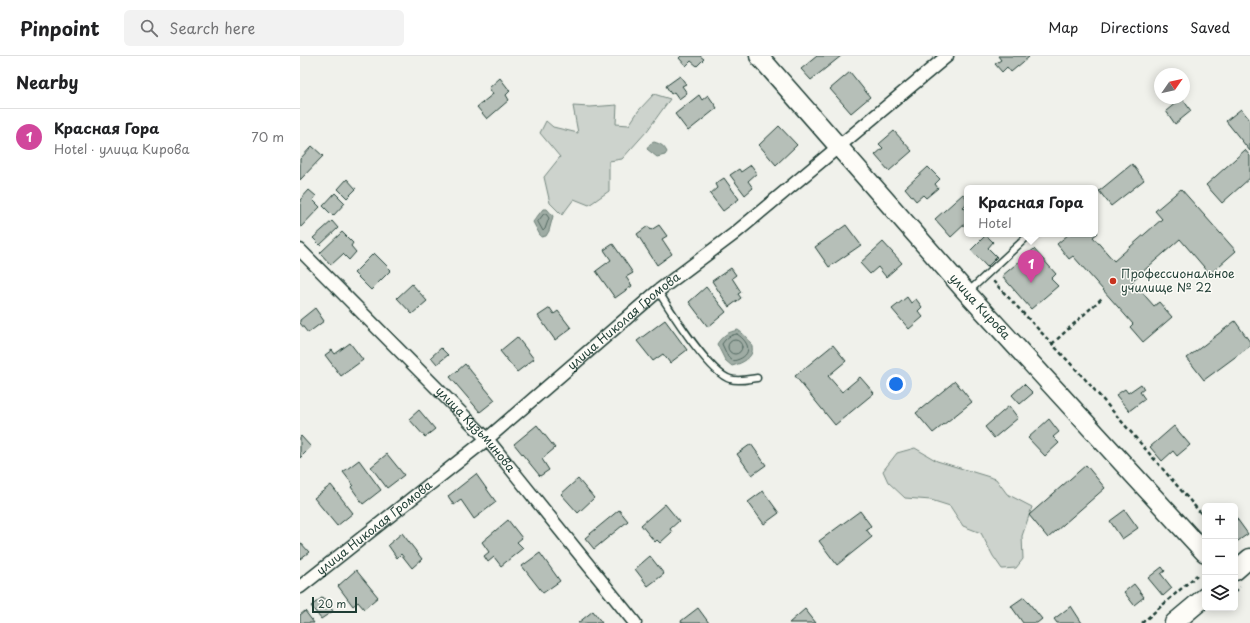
<!DOCTYPE html>
<html lang="en">
<head>
<meta charset="utf-8">
<style>
	body { margin:0; font-family:"Playpen Sans",sans-serif; background:#f2f2f2; color:#202124 }
	.controls { position:absolute; right:12px; bottom:12px; display:grid; overflow:hidden; border-radius:6px; box-shadow:0 2px 10px #0003 }
	.controls button { width:36px; height:36px; display:grid; place-items:center; padding:0; border:0; border-bottom:1px solid #e0e0e0; background:#fff; color:#202124; font:20px sans-serif }
	.compass { position:absolute; left:854px; top:12px; width:36px; height:36px; border-radius:50%; background:#fff; box-shadow:0 2px 10px #0003; rotate:56deg }
	.scale { position:absolute; left:12px; bottom:10px; width:45px; box-sizing:border-box; padding-left:4px; border:2px solid #1f3d34; border-top:0; font-size:11px; line-height:14px; white-space:nowrap; color:#1f3d34; -webkit-text-stroke:3px #fdfcf7; paint-order:stroke }
	.you { position:absolute; left:596px; top:328px; width:14px; height:14px; margin:-10px; border:3px solid #fff; border-radius:50%; background:#1a73e8; box-shadow:0 0 0 6px #1a73e833 }
	.badge { display:grid; place-items:center; width:26px; height:26px; border-radius:50%; background:#0f766e; color:#fff; font-size:13px; font-weight:700 }
	.pin { position:absolute; translate:-50% -33px; filter:drop-shadow(0 1px 2px #0008) }
	.pin::after { content:''; position:absolute; top:21px; width:14px; height:12px; background:inherit; clip-path:polygon(0 0,100% 0,50% 100%) }
	.popup { position:absolute; left:664px; top:129px; width:134px; height:52px; box-sizing:border-box; display:grid; place-content:center; border-radius:6px; background:#fff; filter:drop-shadow(0 1px 3px #0005); font-size:13px; white-space:nowrap; color:#757577 }
	.popup b { font-size:15px; color:#202124 }
	.popup::after { content:''; position:absolute; left:50%; top:100%; margin-left:-8px; border:8px solid transparent; border-top-color:#fff }
	.list { margin:0; padding:0; list-style:none }
	h2 { display:flex; justify-content:space-between; align-items:center; height:52px; margin:0; padding:0 16px; font-size:17px }
	h2 small { font-size:13px; font-weight:400; color:#757577 }
	.list li { display:grid; grid-template-columns:26px 1fr auto; gap:12px; align-items:center; box-sizing:border-box; height:56px; padding:0 16px; border-top:1px solid #e0e0e0 }
	.list b { display:block; font-size:15px; white-space:nowrap }
	.list p { margin:0; font-size:13px; white-space:nowrap; color:#757577 }
	.list em { font-size:13px; font-style:normal; color:#757577 }
	.icon { flex:none; width:22px; height:22px; fill:none; stroke:currentColor; stroke-width:2; stroke-linecap:round; stroke-linejoin:round }
	.map { position:relative; flex:none; width:950px; height:567px; overflow:hidden }
	header { display:flex; align-items:center; gap:24px; box-sizing:border-box; height:56px; padding:0 20px; background:#fff; border-bottom:1px solid #e0e0e0 }
	header strong { font-size:19px }
	nav { display:flex; gap:22px; margin-inline-start:auto; font-size:14px }
	.search { width:280px; height:36px; background:#f2f2f2; display:flex; align-items:center; gap:10px; box-sizing:border-box; padding:0 14px; border-radius:6px; color:#757577; font-size:15px }
	main { display:flex }
	aside { flex:1; background:#fff }
	.map>svg:first-child { display:block }
	.green { fill:#cdd3cd; stroke:#768880 }
	.water { fill:#9faca4; stroke:#6c8077 }
	.lines { fill:none; stroke-linecap:round; stroke-linejoin:round }
	.shore { stroke:#526961; stroke-width:1 }
	.building { fill:#b6bfb8; stroke:#1f3d34 }
	.lane-casing { stroke:#1f3d34; stroke-width:9 }
	.street-casing { stroke:#1f3d34; stroke-width:15 }
	.secondary-casing { stroke:#1f3d34; stroke-width:21 }
	.path { stroke:#1f3d34; stroke-width:2.5; stroke-dasharray:4 3; stroke-linecap:butt }
	.lane { stroke:#fdfcf7; stroke-width:6 }
	.street { stroke:#fdfcf7; stroke-width:12 }
	.secondary { stroke:#fdfcf7; stroke-width:18 }
	.poi-dot { fill:#c8321e; stroke:#fdfcf7; stroke-width:1.5 }
	.labels { text-anchor:middle; stroke-width:3; stroke-linejoin:round; paint-order:stroke }
	.poi-label { font-size:12px; fill:#1f3d34; stroke:#fdfcf7; text-anchor:start }
	.street-label { font-size:12px; fill:#1f3d34; stroke:#fdfcf7 }
</style>
</head>
<body>
<header>
<strong>Pinpoint</strong>
<div class="search"><svg class="icon" aria-label="search" viewBox="0 0 24 24"><circle cx="10" cy="10" r="6"/><path d="M15 15l6 6"/></svg>Search here</div>
<nav><a>Map</a><a>Directions</a><a>Saved</a></nav>
</header>
<main>
<aside>
<h2>Nearby<small></small></h2>
<ul class="list">
<li><span class="badge" style="background:#d1479c">1</span><div><b>Красная Гора</b><p>Hotel · улица Кирова</p></div><em>70 m</em></li>
</ul>
</aside>
<div class="map">
<svg width="950" height="567" viewBox="0 0 950 567">
	<rect width="100%" height="100%" fill="#f0f1eb"/>
	<filter id="ink" filterUnits="userSpaceOnUse"><feTurbulence type="fractalNoise" baseFrequency=".025" numOctaves="2"/><feDisplacementMap in="SourceGraphic" scale="8" xChannelSelector="R" yChannelSelector="G"/><feConvolveMatrix kernelMatrix="1 2 1 2 8 2 1 2 1" color-interpolation-filters="sRGB"/></filter>
	<g filter="url(#ink)">
		<g class="green">
			<polygon points="354,38 370,43 347,75 322,103 309,105 309,135 289,149 274,143 262,159 250,147 244,121 260,101 240,77 246,65 253,71 278,77 273,50 290,51 317,49 316,68 329,69 339,54"/>
			<polygon points="615,392 637,405 696,423 707,438 732,451 722,480 723,503 716,512 702,513 693,500 681,477 663,470 650,450 631,444 605,442 588,426 583,415 597,397"/>
		</g>
		<g class="water">
			<path d="M354,86C361,88 364,90 367,96L365,99L357,101L347,93L350,88Z"/>
			<polygon points="243,153 247,153 253,160 249,175 246,180 241,181 233,166"/>
			<path d="M438,274C458,288 458,303 432,310L425,304L417,288C423,279 428,276 438,274Z"/>
		</g>
		<g class="lines">
			<g class="shore">
				<polygon points="244,158 246,158 249,162 245,173 243,175 238,166"/>
				<path d="M437,278C452,288 452,301 433,305L428,301L422,288C426,282 430,279 437,278Z"/>
				<circle cx="435" cy="291" r="7"/>
			</g>
		</g>
		<g class="building">
			<polygon points="381,0 400,0 404,3 397,10 391,5 386,10 379,2"/>
			<polygon points="517,0 541,0 511,24 501,13"/>
			<polygon points="698,0 728,0 729,1 711,16 707,11 702,16 695,8 701,4"/>
			<polygon points="550,16 570,41 551,57 530,33"/>
			<polygon points="380,20 386,28 382,30 387,37 379,43 374,36 371,38 366,30"/>
			<polygon points="200,22 210,35 206,39 209,44 187,63 177,51 193,38 189,32"/>
			<polygon points="399,39 402,44 408,39 417,52 388,75 375,58"/>
			<polygon points="882,42 891,55 875,68 866,55"/>
			<polygon points="941,53 950,64 950,95 926,65"/>
			<polygon points="479,70 497,89 476,109 459,89"/>
			<polygon points="594,75 612,95 589,115 575,99 583,92 579,88"/>
			<polygon points="12,90 23,100 0,124 0,103"/>
			<polygon points="945,94 950,100 950,122 922,147 906,129"/>
			<polygon points="832,108 844,124 811,150 799,135"/>
			<polygon points="451,109 457,117 448,125 453,132 445,139 430,119 439,113 441,116"/>
			<polygon points="628,111 640,123 635,128 638,132 626,142 623,139 616,145 605,132"/>
			<polygon points="424,122 439,143 423,155 410,138 417,132 415,128"/>
			<polygon points="47,123 56,133 47,142 38,133"/>
			<polygon points="881,133 936,195 910,218 880,183 832,225 854,250 859,246 872,261 843,286 830,271 833,268 773,200 769,203 757,188 769,178 795,178 795,174 798,177 793,181 814,205 862,163 855,155"/>
			<polygon points="9,134 16,140 13,144 20,151 0,172 0,144"/>
			<polygon points="35,137 45,147 33,160 23,150"/>
			<polygon points="663,138 667,143 667,147 663,151 667,155 667,166 651,181 635,163"/>
			<polygon points="32,165 38,172 20,189 13,182"/>
			<polygon points="359,169 367,180 362,183 372,198 357,209 337,178 348,170 351,174"/>
			<polygon points="546,169 561,189 529,211 515,191"/>
			<polygon points="42,176 53,187 51,190 56,196 49,204 43,198 31,209 20,197"/>
			<polygon points="686,179 693,186 688,192 697,201 687,211 671,194"/>
			<polygon points="583,186 602,207 586,221 578,211 570,218 560,207"/>
			<polygon points="313,188 333,217 326,221 332,230 315,242 296,215 311,204 304,194"/>
			<polygon points="734,193 756,218 751,223 758,230 731,253 702,220"/>
			<polygon points="74,197 91,214 71,234 54,217"/>
			<polygon points="431,212 436,219 432,222 441,236 438,238 441,242 429,251 412,225"/>
			<polygon points="112,228 127,245 112,258 97,242"/>
			<polygon points="406,231 426,256 408,271 389,246"/>
			<polygon points="607,241 611,247 616,243 622,251 618,255 623,261 609,273 592,253"/>
			<polygon points="15,252 24,265 8,277 0,267 0,264"/>
			<polygon points="250,252 254,258 258,255 271,272 255,284 238,260"/>
			<polygon points="365,264 387,294 370,307 363,298 353,305 337,285"/>
			<polygon points="935,265 950,286 950,290 904,324 887,302"/>
			<polygon points="217,281 234,303 217,316 200,295"/>
			<polygon points="50,287 63,304 41,320 25,299 32,294 35,298"/>
			<polygon points="533,289 546,305 528,320 542,336 560,321 574,337 535,369 495,320"/>
			<polygon points="141,292 148,299 137,308 131,301"/>
			<polygon points="165,308 195,344 180,356 150,321"/>
			<polygon points="655,325 672,346 633,377 616,357"/>
			<polygon points="724,328 733,337 720,348 712,339"/>
			<polygon points="841,328 844,333 840,336 845,343 829,355 816,339 825,333 828,337"/>
			<polygon points="709,350 718,362 694,382 685,371"/>
			<polygon points="119,354 135,373 125,381 109,363"/>
			<polygon points="749,363 759,376 753,381 759,387 745,400 728,382"/>
			<polygon points="237,369 255,392 242,403 249,414 240,420 214,388"/>
			<polygon points="874,370 890,389 877,400 873,395 862,405 850,391"/>
			<polygon points="1,380 11,391 0,402 0,381"/>
			<polygon points="451,388 466,409 452,419 437,398"/>
			<polygon points="87,398 104,419 87,432 71,411"/>
			<polygon points="59,404 81,434 63,448 51,431 53,429 43,416"/>
			<polygon points="786,409 805,432 748,482 729,459"/>
			<polygon points="176,418 196,446 174,463 161,444 154,449 148,440"/>
			<polygon points="278,423 294,442 278,457 261,438"/>
			<polygon points="31,429 53,457 37,470 14,442"/>
			<polygon points="463,435 479,457 464,468 448,446"/>
			<polygon points="365,448 379,465 370,473 372,476 360,487 357,484 355,486 341,469"/>
			<polygon points="319,454 328,465 294,493 285,482"/>
			<polygon points="825,454 838,472 822,483 810,465"/>
			<polygon points="560,455 571,470 566,473 572,481 537,509 519,485"/>
			<polygon points="935,460 948,478 935,487"/>
			<polygon points="208,464 222,482 217,486 223,492 201,510 194,501 188,506 184,500 189,496 182,486"/>
			<polygon points="102,477 122,503 112,512 101,498 97,502 88,489"/>
			<polygon points="0,486 9,496 0,503"/>
			<polygon points="240,497 260,525 243,537 222,510"/>
			<polygon points="350,500 364,518 348,530 335,513"/>
			<polygon points="862,511 865,515 861,518 872,532 863,540 848,522"/>
			<polygon points="56,514 78,541 64,553 58,546 53,550 38,530"/>
			<polygon points="834,528 844,541 834,549 824,536"/>
			<polygon points="23,541 33,555 21,563 11,550"/>
			<polygon points="724,541 742,563 737,567 723,567 711,550"/>
			<polygon points="771,550 782,567 757,567 754,563"/>
			<polygon points="398,552 409,567 382,567 381,565"/>
			<polygon points="505,553 516,567 489,567"/>
			<polygon points="5,555 14,567 0,567 0,559"/>
			<polygon points="293,555 302,567 278,567"/>
		</g>
		<g class="lines">
			<defs>
				<g id="lane">
					<path d="M358,235C371,255 409,317 430,323C439,326 448,323 457,322"/>
					<polyline points="668,236 730,178"/>
				</g>
				<g id="street">
					<path id="s1" d="M0,194L187,383L335,567"/>
					<path id="s2" d="M0,531L187,383L358,235L434,178L647,0"/>
				</g>
				<g id="secondary">
					<path id="s3" d="M459,0L667,237L905,497"/>
					<polyline points="935,515 950,502"/>
					<polyline points="874,567 905,541"/>
				</g>
			</defs>
			<use href="#lane" class="lane-casing"/>
			<use href="#street" class="street-casing"/>
			<use href="#secondary" class="secondary-casing"/>
			<g class="path">
				<polyline points="693,225 785,323 905,462"/>
				<polyline points="752,288 803,241"/>
				<polyline points="935,536 940,531"/>
				<polyline points="842,567 897,519"/>
			</g>
			<use href="#lane" class="lane"/>
			<use href="#street" class="street"/>
			<use href="#secondary" class="secondary"/>
		</g>
	</g>
	<circle class="poi-dot" cx="813" cy="225" r="4"/>
	<g class="labels">
		<g class="poi-label">
			<text x="821" y="222">Профессиональное<tspan x="821" dy="14">училище № 22</tspan></text>
		</g>
		<g class="street-label">
			<text dy="4" stroke="none"><textPath href="#s3" startOffset="334">улица Кирова</textPath></text>
			<text dy="4" stroke="none"><textPath href="#s2" startOffset="419">улица Николая Громова</textPath></text>
			<text dy="4" stroke="none"><textPath href="#s1" startOffset="251">улица Кузьминова</textPath></text>
			<text dy="4" stroke="none"><textPath href="#s2" startOffset="95">улица Николая Громова</textPath></text>
		</g>
	</g>
</svg>
<div class="controls">
<button>+</button>
<button>−</button>
<button><svg class="icon" aria-label="layers" viewBox="0 0 24 24"><path d="M12 4l9 5-9 5-9-5zM3 14l9 5 9-5"/></svg></button>
</div>
<svg class="compass" viewBox="-18 -18 36 36"><path d="M0-13l5 13h-10z" fill="#e53935"/><path d="M0 13l5-13h-10z" fill="#757577"/></svg>
<div class="scale">20 m</div>
<div class="you"></div>
<div class="pin badge" style="left:731px;top:227px;background:#d1479c">1</div>
<div class="popup"><b>Красная Гора</b>Hotel</div>
</div>
</main>
</body>
</html>
